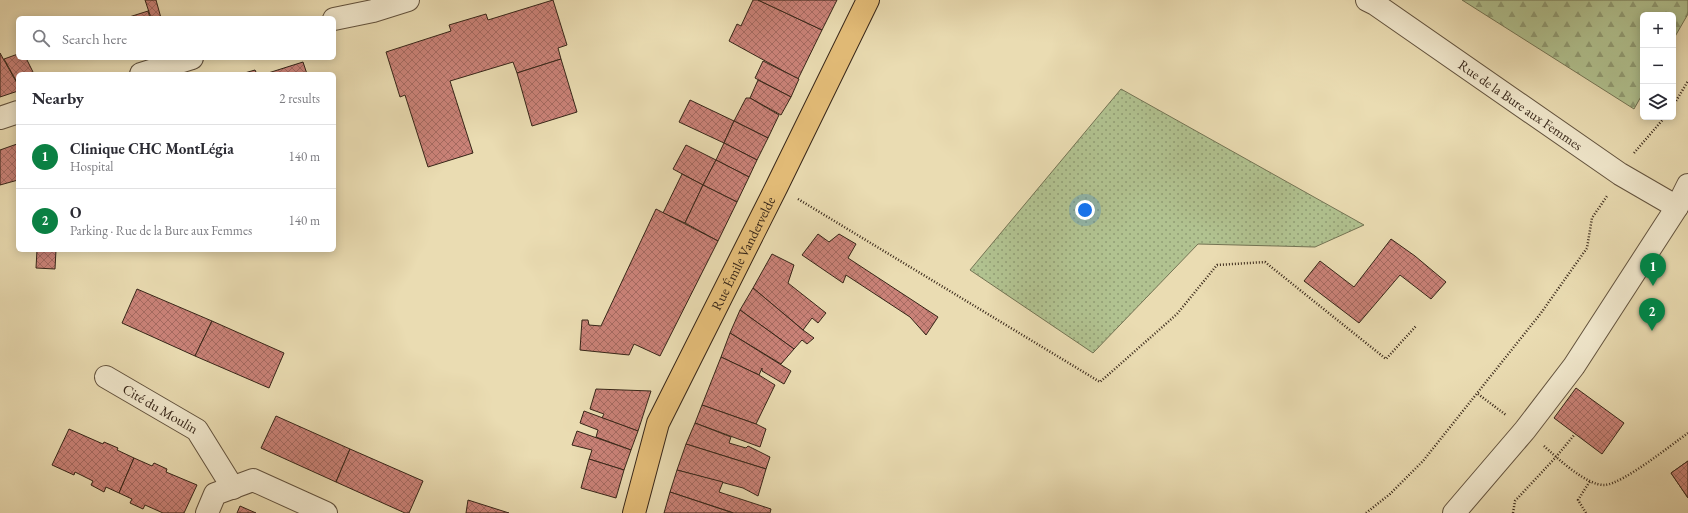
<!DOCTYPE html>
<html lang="en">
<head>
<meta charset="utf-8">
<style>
	body { margin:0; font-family:"EB Garamond",serif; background:#f2f2f3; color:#2b2b33 }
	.controls { position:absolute; right:12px; top:12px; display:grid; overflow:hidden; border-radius:6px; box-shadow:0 2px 10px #0003 }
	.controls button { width:36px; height:36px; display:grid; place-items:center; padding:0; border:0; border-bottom:1px solid #e1e1e2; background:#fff; color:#2b2b33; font:20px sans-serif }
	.you { position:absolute; left:1085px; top:210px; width:14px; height:14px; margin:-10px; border:3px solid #fff; border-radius:50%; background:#1a73e8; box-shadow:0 0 0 6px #1a73e833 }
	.badge { display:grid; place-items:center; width:26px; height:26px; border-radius:50%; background:#0b8043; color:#fff; font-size:13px; font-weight:700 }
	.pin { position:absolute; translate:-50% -33px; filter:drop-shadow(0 1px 2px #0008) }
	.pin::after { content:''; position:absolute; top:21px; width:14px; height:12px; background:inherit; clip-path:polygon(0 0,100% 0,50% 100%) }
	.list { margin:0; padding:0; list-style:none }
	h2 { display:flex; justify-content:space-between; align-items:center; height:52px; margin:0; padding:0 16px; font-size:17px }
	h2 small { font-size:13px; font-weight:400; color:#7c7c81 }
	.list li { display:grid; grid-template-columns:26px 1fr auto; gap:12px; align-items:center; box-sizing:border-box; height:64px; padding:0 16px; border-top:1px solid #e1e1e2 }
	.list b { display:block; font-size:15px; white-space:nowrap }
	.list p { margin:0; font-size:13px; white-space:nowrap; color:#7c7c81 }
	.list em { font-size:13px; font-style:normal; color:#7c7c81 }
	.icon { flex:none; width:22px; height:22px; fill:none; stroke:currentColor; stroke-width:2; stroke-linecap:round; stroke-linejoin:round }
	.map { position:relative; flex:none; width:1688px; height:513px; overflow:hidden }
	.search { position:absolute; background:#fff; box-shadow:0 2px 10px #0003; left:16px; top:16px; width:320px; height:44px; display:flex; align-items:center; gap:10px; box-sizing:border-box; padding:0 14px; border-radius:6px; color:#7c7c81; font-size:15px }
	.panel { position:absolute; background:#fff; box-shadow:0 2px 10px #0003; left:16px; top:72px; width:320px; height:180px; border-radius:6px }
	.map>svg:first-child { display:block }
	.grass { fill:url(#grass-dots); stroke:#747454 }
	.forest { fill:url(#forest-firs); stroke:#747454 }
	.building { fill:url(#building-cross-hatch); stroke:#362518 }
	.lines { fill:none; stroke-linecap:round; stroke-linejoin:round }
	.minor-casing { stroke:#63533e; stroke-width:24 }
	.major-casing { stroke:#362518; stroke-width:24 }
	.path { stroke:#362518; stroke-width:2.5; stroke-dasharray:1 2; stroke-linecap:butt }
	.minor { stroke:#f1e8cd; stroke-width:22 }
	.major { stroke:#e5be79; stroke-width:22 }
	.labels { text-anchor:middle; stroke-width:3; stroke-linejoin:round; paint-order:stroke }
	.street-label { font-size:14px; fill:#362518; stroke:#f1e8cd }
</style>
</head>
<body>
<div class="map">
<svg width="1688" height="513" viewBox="0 0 1688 513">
	<defs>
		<pattern id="grass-dots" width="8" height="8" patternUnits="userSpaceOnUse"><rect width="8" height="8" fill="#b1c290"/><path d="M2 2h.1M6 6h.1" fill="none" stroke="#919d75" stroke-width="1.8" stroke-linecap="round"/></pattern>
		<pattern id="forest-firs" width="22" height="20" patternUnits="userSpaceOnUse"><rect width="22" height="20" fill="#b1c290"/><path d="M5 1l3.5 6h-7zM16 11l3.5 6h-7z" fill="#919d75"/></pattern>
		<pattern id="building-cross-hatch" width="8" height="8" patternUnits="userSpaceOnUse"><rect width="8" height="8" fill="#ca8278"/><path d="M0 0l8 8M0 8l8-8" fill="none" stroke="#a56a61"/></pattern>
	</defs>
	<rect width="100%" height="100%" fill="#eadcb2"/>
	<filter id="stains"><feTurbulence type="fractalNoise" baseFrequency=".005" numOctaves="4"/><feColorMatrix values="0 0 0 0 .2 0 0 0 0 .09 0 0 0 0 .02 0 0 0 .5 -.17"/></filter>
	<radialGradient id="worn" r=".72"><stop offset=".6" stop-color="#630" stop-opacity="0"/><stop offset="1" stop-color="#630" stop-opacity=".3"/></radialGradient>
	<polygon class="grass" points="1121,89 1364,225 1315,247 1198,244 1093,353 970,270"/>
	<polygon class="forest" points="1462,0 1688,0 1688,14 1673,40 1673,15 1643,15 1643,93 1634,109"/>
	<g class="building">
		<polygon points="145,0 156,0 161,18 151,18"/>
		<polygon points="553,0 567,45 558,48 561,59 517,73 513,62 450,81 473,153 428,167 405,95 400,97 386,52 451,31 449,25 486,14 488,20"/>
		<polygon points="753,0 758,0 822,30 798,79 729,41 737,24 741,26"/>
		<polygon points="758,0 837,0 822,30"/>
		<polygon points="148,11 150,18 126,18"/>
		<polygon points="0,53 18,85 18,91 0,97"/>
		<polygon points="18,54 18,58 26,58 34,74 18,74 18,84 4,59"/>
		<polygon points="561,59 577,112 532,126 517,73"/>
		<polygon points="763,61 799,79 791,97 755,78"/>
		<polygon points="303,62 307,74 265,74"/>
		<polygon points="255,70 257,74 241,74"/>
		<polygon points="758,80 791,97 781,115 750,98"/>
		<polygon points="746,98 750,98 779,115 768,138 734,121"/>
		<polygon points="690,100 734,121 724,143 679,122"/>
		<polygon points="734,121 768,138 757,160 724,143"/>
		<polygon points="724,143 757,160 749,177 716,160"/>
		<polygon points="17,144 18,180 0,185 0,150"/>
		<polygon points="686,145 716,160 703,185 673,169"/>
		<polygon points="716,160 749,177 737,202 703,185"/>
		<polygon points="682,174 703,185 685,223 663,213"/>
		<polygon points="703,185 737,202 718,241 685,223"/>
		<polygon points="656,209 718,241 660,356 634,344 629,355 580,350 582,320 588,320 589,325 601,326"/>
		<polygon points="818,234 829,242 839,234 856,244 848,258 938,317 926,335 910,317 846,275 843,283 802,255"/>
		<polygon points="1391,239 1415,256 1446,282 1431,299 1400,275 1359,323 1304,281 1320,261 1354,287"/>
		<polygon points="37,250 56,250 55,269 36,268"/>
		<polygon points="772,254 794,265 788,283 826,313 818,323 812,318 803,330 753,288"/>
		<polygon points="753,288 803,330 814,338 807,344 802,340 794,349 740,310"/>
		<polygon points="137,289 212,321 195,356 122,323"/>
		<polygon points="740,310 794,349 781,364 730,333"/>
		<polygon points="212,321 284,353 269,388 195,356"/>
		<polygon points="730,333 791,371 784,384 762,371 762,368 759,375 721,357"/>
		<polygon points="721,357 759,375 775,385 756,424 702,405"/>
		<polygon points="1576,388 1624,423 1602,454 1554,418"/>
		<polygon points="596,389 651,391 638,431 602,418 604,414 590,409"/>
		<polygon points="702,405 756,424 766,429 760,447 695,423"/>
		<polygon points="584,411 638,431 631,450 596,437 598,430 580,423"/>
		<polygon points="276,416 350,449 336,482 261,448"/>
		<polygon points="695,423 731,437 729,443 746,448 748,446 770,457 766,469 686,444"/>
		<polygon points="69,429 103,444 104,442 118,448 117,450 134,458 119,493 106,487 104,492 91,485 93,481 75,472 74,475 52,465"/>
		<polygon points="577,431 631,450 624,470 589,459 592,450 572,445"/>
		<polygon points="686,444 766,469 758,496 743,488 677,470"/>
		<polygon points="350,449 423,481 409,513 405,513 336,482"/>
		<polygon points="134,458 152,466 154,463 167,469 166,472 197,485 184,513 163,513 145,505 143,509 130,503 132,499 119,493"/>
		<polygon points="589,459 624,470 616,498 581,488"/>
		<polygon points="1688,461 1688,498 1671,473"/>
		<polygon points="1688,461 1688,498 1671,473"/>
		<polygon points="677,470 723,482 719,492 771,509 770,513 734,513 670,492"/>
		<polygon points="670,492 733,513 664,513"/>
		<polygon points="468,500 509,513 466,513"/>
		<polygon points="240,506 256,513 237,513"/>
	</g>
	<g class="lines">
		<defs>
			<g id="minor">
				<path id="s1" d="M1367,0L1375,4L1620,174L1677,207"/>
				<polyline points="334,19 373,11 408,0"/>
				<polyline points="141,74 192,58"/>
				<polyline points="0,118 18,112"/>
				<path id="s2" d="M106,377L197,430L233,488"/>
				<polyline points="207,513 215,494 253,480 326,513"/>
				<polyline points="1454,513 1525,430 1574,366 1677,207 1688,185"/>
			</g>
			<g id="major">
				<path id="s3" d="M634,513L658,423L777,186L868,0"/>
			</g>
		</defs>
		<use href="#minor" class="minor-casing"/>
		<use href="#major" class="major-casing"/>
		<g class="path">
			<polyline points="1673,106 1688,81"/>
			<polyline points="1634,153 1665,117"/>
			<polyline points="798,199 1100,382 1177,314 1217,265 1265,262 1386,359 1416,326"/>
			<polyline points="1478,394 1506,415"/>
			<path d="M1544,446C1557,458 1587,486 1605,485C1624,483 1671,445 1688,433"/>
			<polyline points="1366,513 1390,494 1423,461 1541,313 1587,248 1592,218 1607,196"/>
			<polyline points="1513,513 1515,501 1556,457 1575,434"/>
			<polyline points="1586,513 1578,500 1590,481"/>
		</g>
		<use href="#minor" class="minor"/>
		<use href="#major" class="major"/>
	</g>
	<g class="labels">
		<g class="street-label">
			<text dy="5" stroke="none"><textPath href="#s1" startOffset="186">Rue de la Bure aux Femmes</textPath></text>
			<text dy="5" stroke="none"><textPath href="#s3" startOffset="283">Rue Émile Vandervelde</textPath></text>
			<text dy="5" stroke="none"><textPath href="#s2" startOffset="63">Cité du Moulin</textPath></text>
		</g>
	</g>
	<rect width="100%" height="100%" filter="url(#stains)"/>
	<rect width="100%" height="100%" fill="url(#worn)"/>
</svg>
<div class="controls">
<button>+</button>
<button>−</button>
<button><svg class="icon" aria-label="layers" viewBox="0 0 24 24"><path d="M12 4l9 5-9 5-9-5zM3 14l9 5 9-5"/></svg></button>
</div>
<div class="you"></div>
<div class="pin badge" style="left:1653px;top:286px">1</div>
<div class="pin badge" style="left:1652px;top:331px">2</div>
<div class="search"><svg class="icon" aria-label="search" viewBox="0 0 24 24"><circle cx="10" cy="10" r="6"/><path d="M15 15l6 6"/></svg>Search here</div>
<section class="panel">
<h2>Nearby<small>2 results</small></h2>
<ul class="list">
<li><span class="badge">1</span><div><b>Clinique CHC MontLégia</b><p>Hospital</p></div><em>140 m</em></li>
<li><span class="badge">2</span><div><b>O</b><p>Parking · Rue de la Bure aux Femmes</p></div><em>140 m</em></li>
</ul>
</section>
</div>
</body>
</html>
